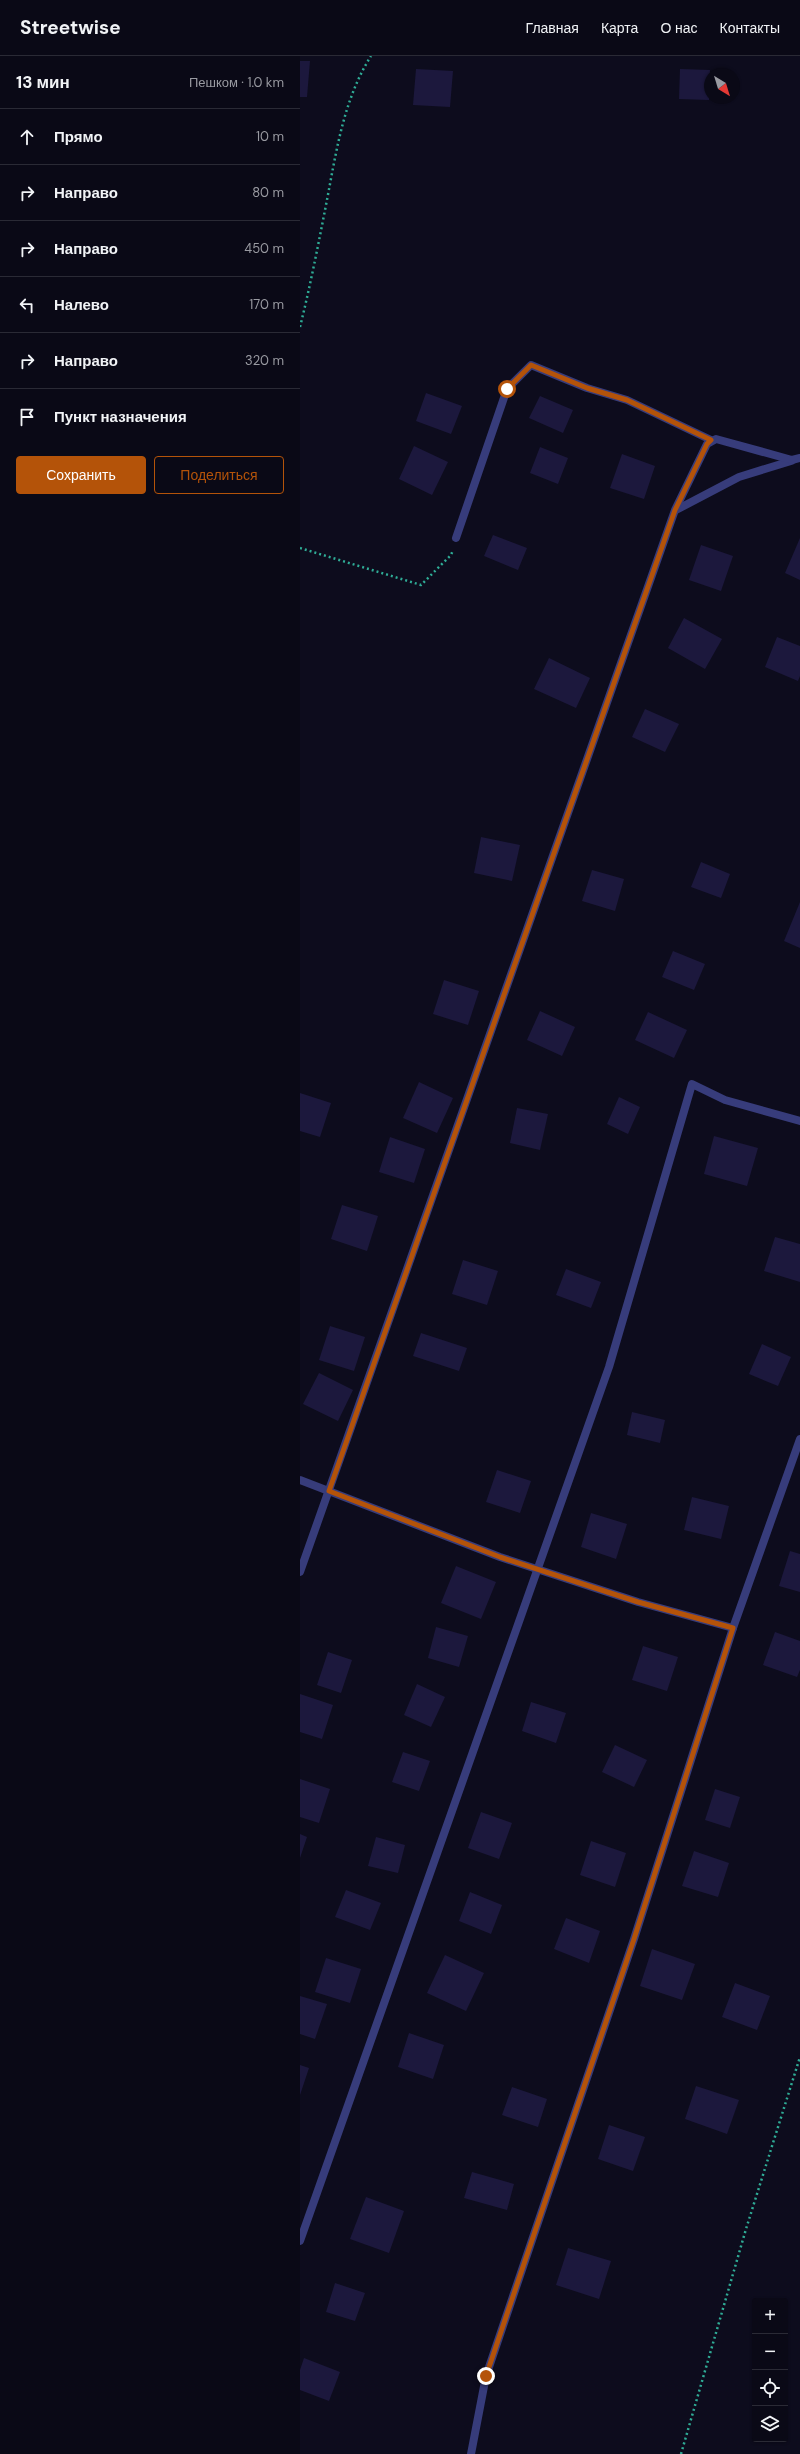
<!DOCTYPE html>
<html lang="ru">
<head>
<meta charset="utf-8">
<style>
	body { margin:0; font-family:"DM Sans",sans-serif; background:#181723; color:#f1f3f6 }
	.controls { position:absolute; right:12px; bottom:12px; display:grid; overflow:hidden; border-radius:4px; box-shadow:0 1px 3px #0004 }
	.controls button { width:36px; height:36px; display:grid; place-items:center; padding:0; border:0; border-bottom:1px solid #2a2a35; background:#0a0916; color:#f1f3f6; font:20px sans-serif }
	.compass { position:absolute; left:404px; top:12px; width:36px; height:36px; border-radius:50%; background:#0a0916; box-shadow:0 1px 3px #0004; rotate:142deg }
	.stop { position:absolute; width:12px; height:12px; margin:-9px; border:3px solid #b45309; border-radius:50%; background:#fff }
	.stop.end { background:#b45309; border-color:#fff; box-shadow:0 1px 4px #0008 }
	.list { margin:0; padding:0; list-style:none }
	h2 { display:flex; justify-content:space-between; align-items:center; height:52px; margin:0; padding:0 16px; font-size:17px }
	h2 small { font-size:13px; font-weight:400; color:#999aa1 }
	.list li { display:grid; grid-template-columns:26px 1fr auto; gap:12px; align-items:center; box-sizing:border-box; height:56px; padding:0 16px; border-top:1px solid #2a2a35 }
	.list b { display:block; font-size:15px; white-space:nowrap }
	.list em { font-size:13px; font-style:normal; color:#999aa1 }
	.actions { display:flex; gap:8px; padding:12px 16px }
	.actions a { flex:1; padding:9px 0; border:1px solid #b45309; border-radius:4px; text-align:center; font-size:14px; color:#b45309 }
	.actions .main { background:#b45309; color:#fff }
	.icon { flex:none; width:22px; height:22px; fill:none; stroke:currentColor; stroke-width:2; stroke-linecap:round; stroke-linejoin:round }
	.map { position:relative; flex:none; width:500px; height:2398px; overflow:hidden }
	header { display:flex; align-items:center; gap:24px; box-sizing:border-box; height:56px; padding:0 20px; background:#0a0916; border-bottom:1px solid #2a2a35 }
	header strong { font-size:19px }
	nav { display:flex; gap:22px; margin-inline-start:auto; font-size:14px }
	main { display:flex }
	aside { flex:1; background:#0a0916 }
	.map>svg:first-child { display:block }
	.building { fill:#1c183d }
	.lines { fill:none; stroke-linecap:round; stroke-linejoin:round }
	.path { stroke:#2fac96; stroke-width:2.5; stroke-dasharray:2 3; stroke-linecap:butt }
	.service { stroke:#373c7b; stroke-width:8 }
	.route { stroke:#b45309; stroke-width:5 }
</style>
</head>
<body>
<header>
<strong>Streetwise</strong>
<nav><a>Главная</a><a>Карта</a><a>О нас</a><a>Контакты</a></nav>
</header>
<main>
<aside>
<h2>13 мин<small>Пешком · 1.0 km</small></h2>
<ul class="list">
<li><svg class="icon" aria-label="ahead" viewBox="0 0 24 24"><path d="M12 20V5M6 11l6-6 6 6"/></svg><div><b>Прямо</b></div><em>10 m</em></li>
<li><svg class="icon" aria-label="right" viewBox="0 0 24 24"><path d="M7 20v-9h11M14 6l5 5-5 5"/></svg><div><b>Направо</b></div><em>80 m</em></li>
<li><svg class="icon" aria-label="right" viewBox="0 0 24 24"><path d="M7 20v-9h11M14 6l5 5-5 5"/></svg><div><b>Направо</b></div><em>450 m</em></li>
<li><svg class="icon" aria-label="left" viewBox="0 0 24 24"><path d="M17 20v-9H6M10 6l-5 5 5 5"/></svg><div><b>Налево</b></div><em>170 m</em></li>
<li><svg class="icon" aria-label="right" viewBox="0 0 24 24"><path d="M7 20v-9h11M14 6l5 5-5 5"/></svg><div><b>Направо</b></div><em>320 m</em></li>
<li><svg class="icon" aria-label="arrive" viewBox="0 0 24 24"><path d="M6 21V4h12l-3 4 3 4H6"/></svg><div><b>Пункт назначения</b></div></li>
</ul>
<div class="actions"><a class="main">Сохранить</a><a>Поделиться</a></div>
</aside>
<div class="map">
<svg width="500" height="2398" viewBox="0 0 500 2398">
	<rect width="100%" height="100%" fill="#0d0c1d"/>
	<g class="building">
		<polygon points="0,5 10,5 7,41 0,41"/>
		<polygon points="116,13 153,15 150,51 113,49"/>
		<polygon points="380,13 410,14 409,44 379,43"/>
		<polygon points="126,337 162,350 151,378 116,365"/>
		<polygon points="240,340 273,354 263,377 229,362"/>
		<polygon points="114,390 148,406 132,439 99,423"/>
		<polygon points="240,391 268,402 258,428 230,417"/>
		<polygon points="322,398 355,410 344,443 310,432"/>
		<polygon points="193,479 227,492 218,514 184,500"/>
		<polygon points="500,482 500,524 485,517"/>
		<polygon points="401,489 433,500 421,535 389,524"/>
		<polygon points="384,562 422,583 405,613 368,592"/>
		<polygon points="477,581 500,590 500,620 498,625 465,611"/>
		<polygon points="249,602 290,622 276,652 234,633"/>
		<polygon points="345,653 379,668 365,696 332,681"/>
		<polygon points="181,781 220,789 212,825 174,817"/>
		<polygon points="401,806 430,818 421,842 391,831"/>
		<polygon points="292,814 324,823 315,855 282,845"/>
		<polygon points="500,846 500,892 484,885"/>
		<polygon points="373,895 405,908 394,934 362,921"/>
		<polygon points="144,924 179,935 168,969 133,958"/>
		<polygon points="240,955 275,971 262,1000 227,984"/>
		<polygon points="348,956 387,974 374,1002 335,984"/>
		<polygon points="119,1026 153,1042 137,1077 103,1062"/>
		<polygon points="0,1037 31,1047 20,1081 0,1075"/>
		<polygon points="319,1041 340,1051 328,1078 307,1068"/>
		<polygon points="217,1052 248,1058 240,1094 210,1087"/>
		<polygon points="414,1080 458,1092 447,1130 404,1118"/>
		<polygon points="90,1081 125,1093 114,1127 79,1116"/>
		<polygon points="42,1149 78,1160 67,1195 31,1183"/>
		<polygon points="475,1181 500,1188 500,1226 464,1215"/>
		<polygon points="163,1204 198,1215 187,1249 152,1238"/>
		<polygon points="266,1213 301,1226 291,1252 256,1239"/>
		<polygon points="30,1270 65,1281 54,1315 19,1304"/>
		<polygon points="121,1277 167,1292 159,1315 113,1300"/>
		<polygon points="462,1288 491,1301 478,1330 449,1318"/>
		<polygon points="19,1317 53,1334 38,1365 3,1348"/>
		<polygon points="332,1356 365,1364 360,1387 327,1379"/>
		<polygon points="197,1414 231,1425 220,1457 186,1446"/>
		<polygon points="392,1441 429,1450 421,1483 384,1474"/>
		<polygon points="291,1457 327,1468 316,1503 281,1491"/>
		<polygon points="490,1495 500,1498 500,1536 479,1530"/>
		<polygon points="156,1510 196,1526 181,1563 141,1547"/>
		<polygon points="136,1571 168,1580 159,1611 128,1602"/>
		<polygon points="475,1576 500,1585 500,1614 497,1621 463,1609"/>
		<polygon points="343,1590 378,1601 367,1635 332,1624"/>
		<polygon points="28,1596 52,1604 41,1637 17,1629"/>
		<polygon points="117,1628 145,1641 131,1671 104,1659"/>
		<polygon points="0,1638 33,1649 22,1683 0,1676"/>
		<polygon points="231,1646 266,1657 256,1687 222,1675"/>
		<polygon points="315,1689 347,1704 334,1731 302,1716"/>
		<polygon points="103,1696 130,1705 119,1735 92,1726"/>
		<polygon points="0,1723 30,1733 19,1767 0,1761"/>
		<polygon points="415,1733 440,1741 430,1772 405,1764"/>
		<polygon points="181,1756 212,1767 199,1803 168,1792"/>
		<polygon points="0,1778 7,1781 0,1802"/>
		<polygon points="76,1781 105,1789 98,1817 68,1810"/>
		<polygon points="291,1785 326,1797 315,1831 280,1819"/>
		<polygon points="394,1795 429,1807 418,1841 382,1830"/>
		<polygon points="46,1834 81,1847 70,1874 35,1861"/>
		<polygon points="170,1836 202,1849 191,1878 159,1865"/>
		<polygon points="266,1862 300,1875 289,1907 254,1893"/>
		<polygon points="352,1893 395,1908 382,1944 340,1930"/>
		<polygon points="145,1899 184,1917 166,1955 127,1937"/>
		<polygon points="26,1902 61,1913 50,1947 15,1936"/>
		<polygon points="435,1927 470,1940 457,1974 422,1961"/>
		<polygon points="0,1940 27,1948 15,1983 0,1978"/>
		<polygon points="109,1977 144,1989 133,2023 98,2011"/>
		<polygon points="0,2009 9,2012 0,2039"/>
		<polygon points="396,2030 439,2044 427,2078 385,2063"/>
		<polygon points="212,2031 247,2043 238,2071 202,2059"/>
		<polygon points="309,2069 345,2081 333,2115 298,2103"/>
		<polygon points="172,2116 214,2128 207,2154 164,2142"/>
		<polygon points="66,2141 104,2155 89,2197 50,2183"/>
		<polygon points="268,2192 311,2205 299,2243 256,2229"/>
		<polygon points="35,2227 65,2237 55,2265 26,2256"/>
		<polygon points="4,2302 40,2316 29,2345 0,2334 0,2314"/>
	</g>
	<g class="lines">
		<g class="path">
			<path d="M0,271C10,231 18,190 26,149C36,98 43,44 71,0"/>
			<polyline points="0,492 121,529 151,499 153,494"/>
			<polyline points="381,2398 446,2173 500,2001"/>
		</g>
		<g class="service">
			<polyline points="376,454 439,421 491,405"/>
			<polyline points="156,482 207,333 231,309 287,332 327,344 411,384"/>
			<polyline points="0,1424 200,1501 338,1546 433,1572"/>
			<polyline points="0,1516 375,454 407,388 416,383 492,404 500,402"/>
			<polyline points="0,2185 309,1311 392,1028 425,1044 500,1065"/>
			<polyline points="171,2398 186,2320 334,1883 433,1572 500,1383"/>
		</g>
	</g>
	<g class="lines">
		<polyline class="route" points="186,2320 334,1883 433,1572 338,1546 200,1501 29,1435 375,454 407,388 411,384 327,344 287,332 231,309 207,333"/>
	</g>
</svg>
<div class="controls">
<button>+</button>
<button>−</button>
<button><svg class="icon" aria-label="locate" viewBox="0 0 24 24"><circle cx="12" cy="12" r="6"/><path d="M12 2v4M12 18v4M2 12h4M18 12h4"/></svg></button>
<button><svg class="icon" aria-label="layers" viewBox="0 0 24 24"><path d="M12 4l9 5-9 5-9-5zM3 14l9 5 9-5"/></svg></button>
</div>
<svg class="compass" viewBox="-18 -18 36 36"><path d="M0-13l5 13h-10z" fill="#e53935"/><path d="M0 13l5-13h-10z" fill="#999aa1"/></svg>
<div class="stop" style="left:207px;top:333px"></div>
<div class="stop end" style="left:186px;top:2320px"></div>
</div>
</main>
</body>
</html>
